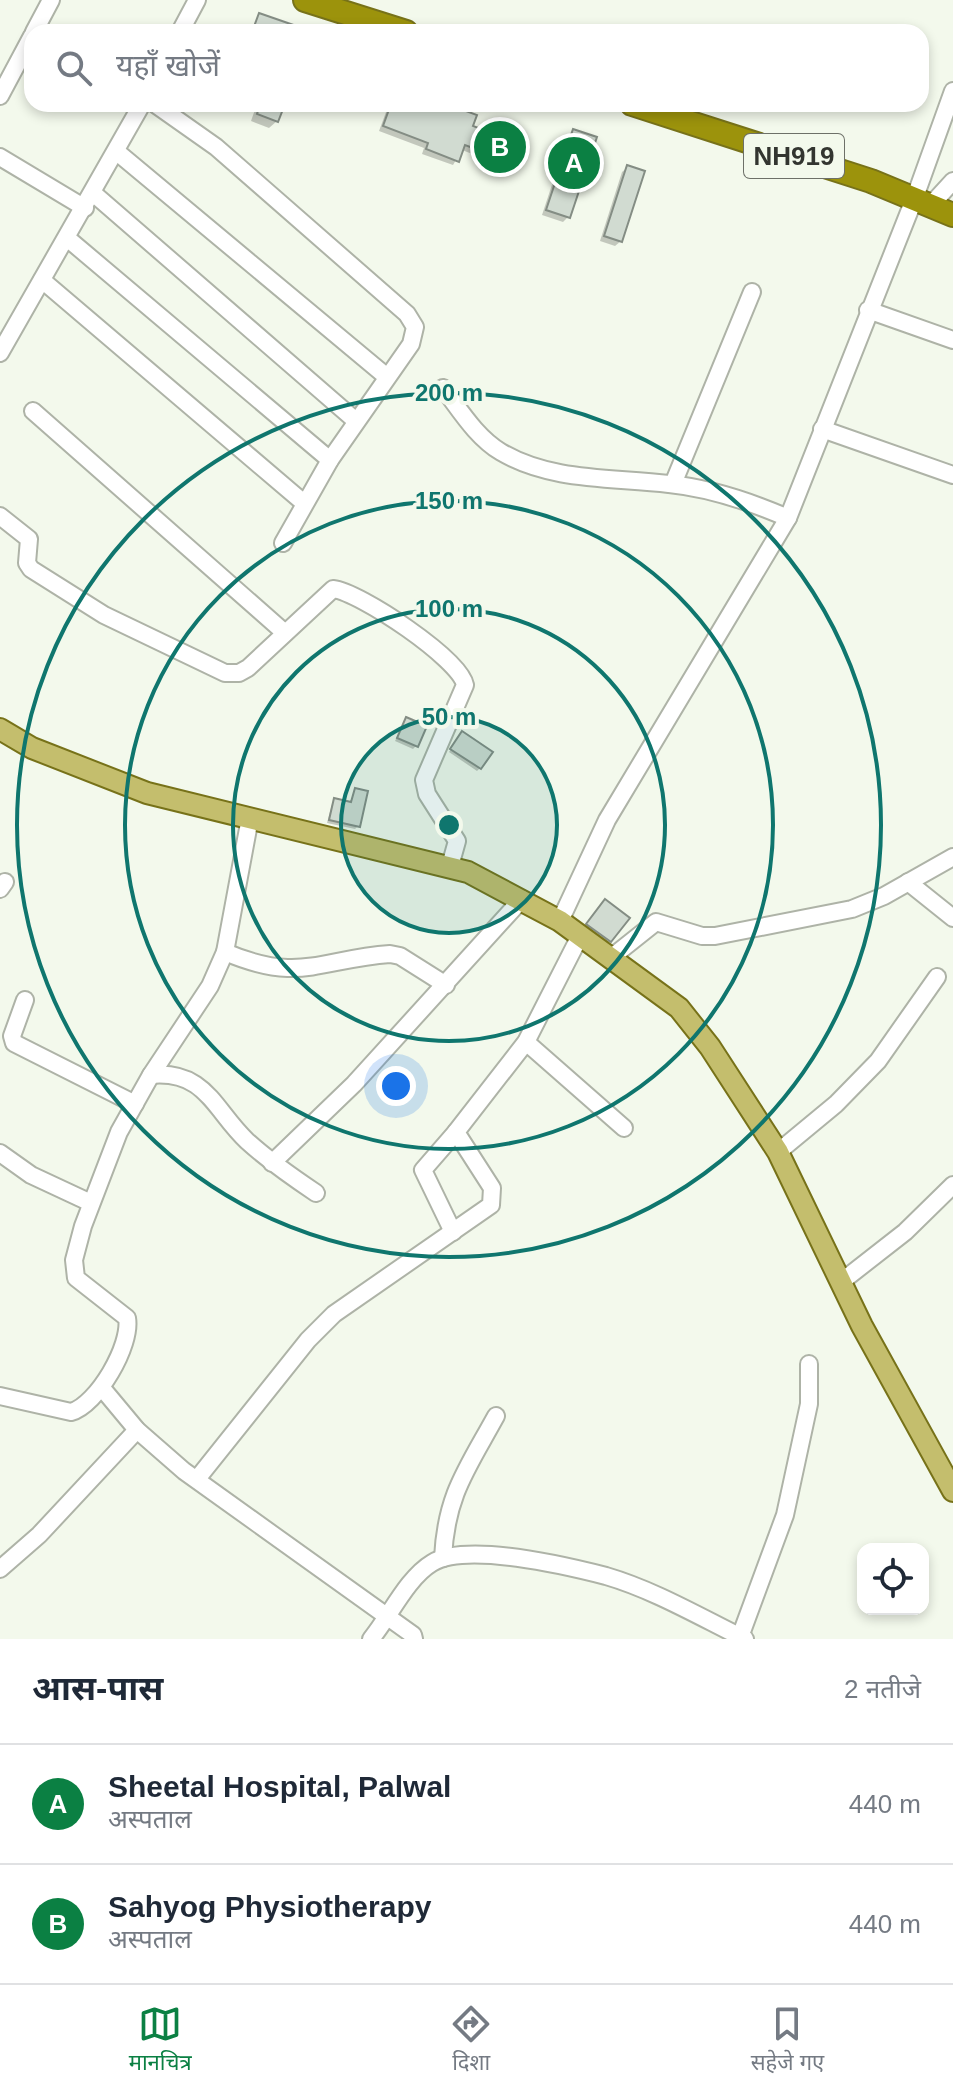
<!DOCTYPE html>
<html lang="hi">
<head>
<meta charset="utf-8">
<style>
	body { margin:0; font-family:Helvetica,"Noto Sans Devanagari",sans-serif; background:#f2f2f3; color:#1f2937 }
	.controls { position:absolute; right:24px; bottom:24px; display:grid; overflow:hidden; border-radius:16px; box-shadow:0 4px 12px #0003 }
	.controls button { width:72px; height:72px; display:grid; place-items:center; padding:0; border:0; border-bottom:2px solid #e0e1e3; background:#fff; color:#1f2937; font:40px sans-serif }
	.you { position:absolute; left:396px; top:1086px; width:28px; height:28px; margin:-20px; border:6px solid #fff; border-radius:50%; background:#1a73e8; box-shadow:0 0 0 12px #1a73e833 }
	.badge { display:grid; place-items:center; width:52px; height:52px; border-radius:50%; background:#0b8043; color:#fff; font-size:26px; font-weight:700 }
	.pin { position:absolute; translate:-50% -50%; border:4px solid #fff; box-shadow:0 2px 8px #0006 }
	.list { margin:0; padding:0; list-style:none }
	h2 { display:flex; justify-content:space-between; align-items:center; height:104px; margin:0; padding:0 32px; font-size:34px }
	h2 small { font-size:26px; font-weight:400; color:#747a83 }
	.list li { display:grid; grid-template-columns:52px 1fr auto; gap:24px; align-items:center; box-sizing:border-box; height:120px; padding:0 32px; border-top:2px solid #e0e1e3 }
	.list b { display:block; font-size:30px; white-space:nowrap }
	.list p { margin:0; font-size:26px; white-space:nowrap; color:#747a83 }
	.list em { font-size:26px; font-style:normal; color:#747a83 }
	.icon { flex:none; width:44px; height:44px; fill:none; stroke:currentColor; stroke-width:2; stroke-linecap:round; stroke-linejoin:round }
	.map { position:relative; flex:none; width:953px; height:1639px; overflow:hidden }
	.search { position:absolute; background:#fff; box-shadow:0 4px 12px #0003; left:24px; right:24px; top:24px; height:88px; display:flex; align-items:center; gap:20px; box-sizing:border-box; padding:0 28px; border-radius:24px; color:#747a83; font-size:30px }
	.sheet { height:344px; background:#fff }
	nav { display:flex; justify-content:space-around; align-items:center; box-sizing:border-box; height:112px; border-top:2px solid #e0e1e3; background:#fff; font-size:22px; color:#747a83 }
	nav a { display:grid; justify-items:center; gap:4px }
	nav .on { color:#0b8043 }
	.map>svg:first-child { display:block }
	.shadow { fill:#0003 }
	.building { fill:#d1dbd1; stroke:#848d84; stroke-width:2 }
	.lines { fill:none; stroke-linecap:round; stroke-linejoin:round }
	.minor-casing { stroke:#aeb3a7; stroke-width:20 }
	.major-casing { stroke:#777219; stroke-width:24 }
	.highway-casing { stroke:#777219; stroke-width:26 }
	.minor { stroke:#fff; stroke-width:16 }
	.major { stroke:#c4be6d; stroke-width:20 }
	.highway { stroke:#9c930c; stroke-width:22 }
	.ring { fill:none; stroke:#0f766e; stroke-width:4 }
	.labels { text-anchor:middle; stroke-width:8; stroke-linejoin:round; paint-order:stroke }
	.shield { fill:#f3f9ec; stroke:#6d7068; stroke-width:2 }
	.shield-label { font-size:26px; font-weight:bold; fill:#333530 }
	.centre { fill:#0f766e; stroke:#f3f9ec; stroke-width:4 }
	.ring-label { font-size:24px; text-anchor:middle; font-weight:bold; fill:#0f766e; stroke:#f3f9ec; stroke-width:8; stroke-linejoin:round; paint-order:stroke }
</style>
</head>
<body>
<div class="map">
<svg width="953" height="1639" viewBox="0 0 953 1639">
	<rect width="100%" height="100%" fill="#f3f9ec"/>
	<g class="shadow">
		<polygon points="260,15 296,32 249,32"/>
		<polygon points="257,104 283,104 277,121 269,128 251,121"/>
		<polygon points="389,104 446,104 503,159 498,164 462,150 453,165 422,154 424,148 379,131"/>
		<polygon points="573,131 568,217 563,222 542,215 568,136"/>
		<polygon points="628,167 621,241 615,246 600,241 622,172"/>
		<polygon points="406,719 416,746 413,749 395,741"/>
		<polygon points="459,737 480,768 477,771 449,752"/>
		<polygon points="355,790 358,826 355,829 327,823 332,804 335,801 350,804"/>
		<polygon points="600,907 610,941 604,946 582,930"/>
	</g>
	<g class="building">
		<polygon points="259,13 308,30 308,32 252,32"/>
		<polygon points="260,104 285,104 278,122 257,114"/>
		<polygon points="391,104 447,104 477,115 473,126 512,141 505,160 465,145 459,162 426,149 428,143 383,126"/>
		<polygon points="573,129 597,137 570,218 546,210"/>
		<polygon points="627,165 645,171 622,242 604,236"/>
		<polygon points="406,717 427,726 418,747 397,738"/>
		<polygon points="462,731 493,752 481,769 450,749"/>
		<polygon points="355,788 368,791 360,827 329,820 334,798 351,802"/>
		<polygon points="605,899 630,918 611,942 586,924"/>
	</g>
	<g class="lines">
		<defs>
			<g id="minor">
				<polyline points="34,32 51,0"/>
				<polyline points="180,32 197,0"/>
				<polyline points="0,96 32,36"/>
				<polyline points="155,104 216,147 407,314 415,327 411,344 330,460 283,543"/>
				<polyline points="117,152 387,377"/>
				<polyline points="0,157 85,208"/>
				<polyline points="93,193 356,421"/>
				<polyline points="931,205 953,181"/>
				<polyline points="67,238 330,460"/>
				<polyline points="42,280 304,503"/>
				<polyline points="868,310 953,340"/>
				<polyline points="0,353 142,104"/>
				<path d="M443,388C460,410 476,437 501,452C552,482 613,477 669,484C710,488 751,502 788,518"/>
				<polyline points="33,411 285,633"/>
				<polyline points="822,429 953,475"/>
				<polyline points="673,484 752,292"/>
				<path d="M0,516L29,539L27,563L31,569L104,615L225,673H239L248,668L333,589C360,592 460,659 465,685L424,780L427,794L457,841L450,866"/>
				<polyline points="908,882 953,918"/>
				<polyline points="0,889 5,882"/>
				<polyline points="560,921 607,820 788,518 915,197 953,91"/>
				<path d="M225,952C300,984 320,959 390,954L400,956L446,985"/>
				<polyline points="612,957 656,922 702,936 715,936 852,909 884,896 953,857"/>
				<polyline points="25,1000 12,1036 14,1043 135,1104"/>
				<polyline points="526,1042 624,1128"/>
				<path d="M151,1075C206,1070 214,1110 247,1141C269,1161 292,1177 316,1193"/>
				<polyline points="778,1152 836,1104 878,1061 937,977"/>
				<polyline points="0,1153 31,1175 91,1203"/>
				<polyline points="272,1163 354,1084 522,899"/>
				<polyline points="453,1232 423,1170 456,1132"/>
				<polyline points="841,1282 905,1232 953,1185"/>
				<polyline points="102,1388 137,1430 184,1471 413,1635 414,1639"/>
				<path d="M0,1396L71,1412C97,1405 132,1345 127,1318L76,1278L74,1260L83,1226L119,1132L151,1075L210,986L225,952L250,818"/>
				<polyline points="197,1479 308,1340 334,1314 491,1205 492,1188 456,1132 526,1042 580,936"/>
				<path d="M443,1558C446,1495 467,1469 496,1416"/>
				<polyline points="0,1569 39,1535 137,1430"/>
				<polyline points="740,1637 785,1515 809,1404 809,1364"/>
				<path d="M371,1639C390,1616 407,1578 432,1563C466,1542 567,1566 606,1576C654,1590 700,1617 745,1639"/>
			</g>
			<polyline id="major" points="0,729 32,748 147,793 468,872 560,921 679,1008 710,1047 778,1152 862,1326 953,1491"/>
			<g id="highway">
				<polyline points="305,0 406,32"/>
				<polyline points="632,104 871,181 953,215"/>
			</g>
		</defs>
		<use href="#minor" class="minor-casing"/>
		<use href="#major" class="major-casing"/>
		<use href="#highway" class="highway-casing"/>
		<use href="#minor" class="minor"/>
		<use href="#major" class="major"/>
		<use href="#highway" class="highway"/>
	</g>
	<circle cx="449" cy="825" r="108" fill="#0f766e" fill-opacity=".12"/>
	<g class="ring">
		<circle cx="449" cy="825" r="108"/>
		<circle cx="449" cy="825" r="216"/>
		<circle cx="449" cy="825" r="324"/>
		<circle cx="449" cy="825" r="432"/>
	</g>
	<g class="labels">
		<rect class="shield" x="744" y="134" width="100" height="44" rx="6"/>
		<g class="shield-label">
			<text x="794" y="165">NH919</text>
		</g>
	</g>
	<circle cx="449" cy="825" r="12" class="centre"/>
	<g class="ring-label">
		<text x="449" y="401">200 m</text>
		<text x="449" y="509">150 m</text>
		<text x="449" y="617">100 m</text>
		<text x="449" y="725">50 m</text>
	</g>
</svg>
<div class="controls">
<button><svg class="icon" aria-label="locate" viewBox="0 0 24 24"><circle cx="12" cy="12" r="6"/><path d="M12 2v4M12 18v4M2 12h4M18 12h4"/></svg></button>
</div>
<div class="you"></div>
<div class="pin badge" style="left:574px;top:163px">A</div>
<div class="pin badge" style="left:500px;top:147px">B</div>
<div class="search"><svg class="icon" aria-label="search" viewBox="0 0 24 24"><circle cx="10" cy="10" r="6"/><path d="M15 15l6 6"/></svg>यहाँ खोजें</div>
</div>
<section class="sheet">
<h2>आस-पास<small>2 नतीजे</small></h2>
<ul class="list">
<li><span class="badge">A</span><div><b>Sheetal Hospital, Palwal</b><p>अस्पताल</p></div><em>440 m</em></li>
<li><span class="badge">B</span><div><b>Sahyog Physiotherapy</b><p>अस्पताल</p></div><em>440 m</em></li>
</ul>
</section>
<nav>
<a class="on"><svg class="icon" aria-label="map" viewBox="0 0 24 24"><path d="M3 6l6-2 6 2 6-2v14l-6 2-6-2-6 2zM9 4v14M15 6v14"/></svg>मानचित्र</a>
<a><svg class="icon" aria-label="directions" viewBox="0 0 24 24"><path d="M12 3l9 9-9 9-9-9zM9 14v-3h6M13 9l2 2-2 2"/></svg>दिशा</a>
<a><svg class="icon" aria-label="saved" viewBox="0 0 24 24"><path d="M7 4h10v16l-5-4-5 4z"/></svg>सहेजे गए</a>
</nav>
</body>
</html>
